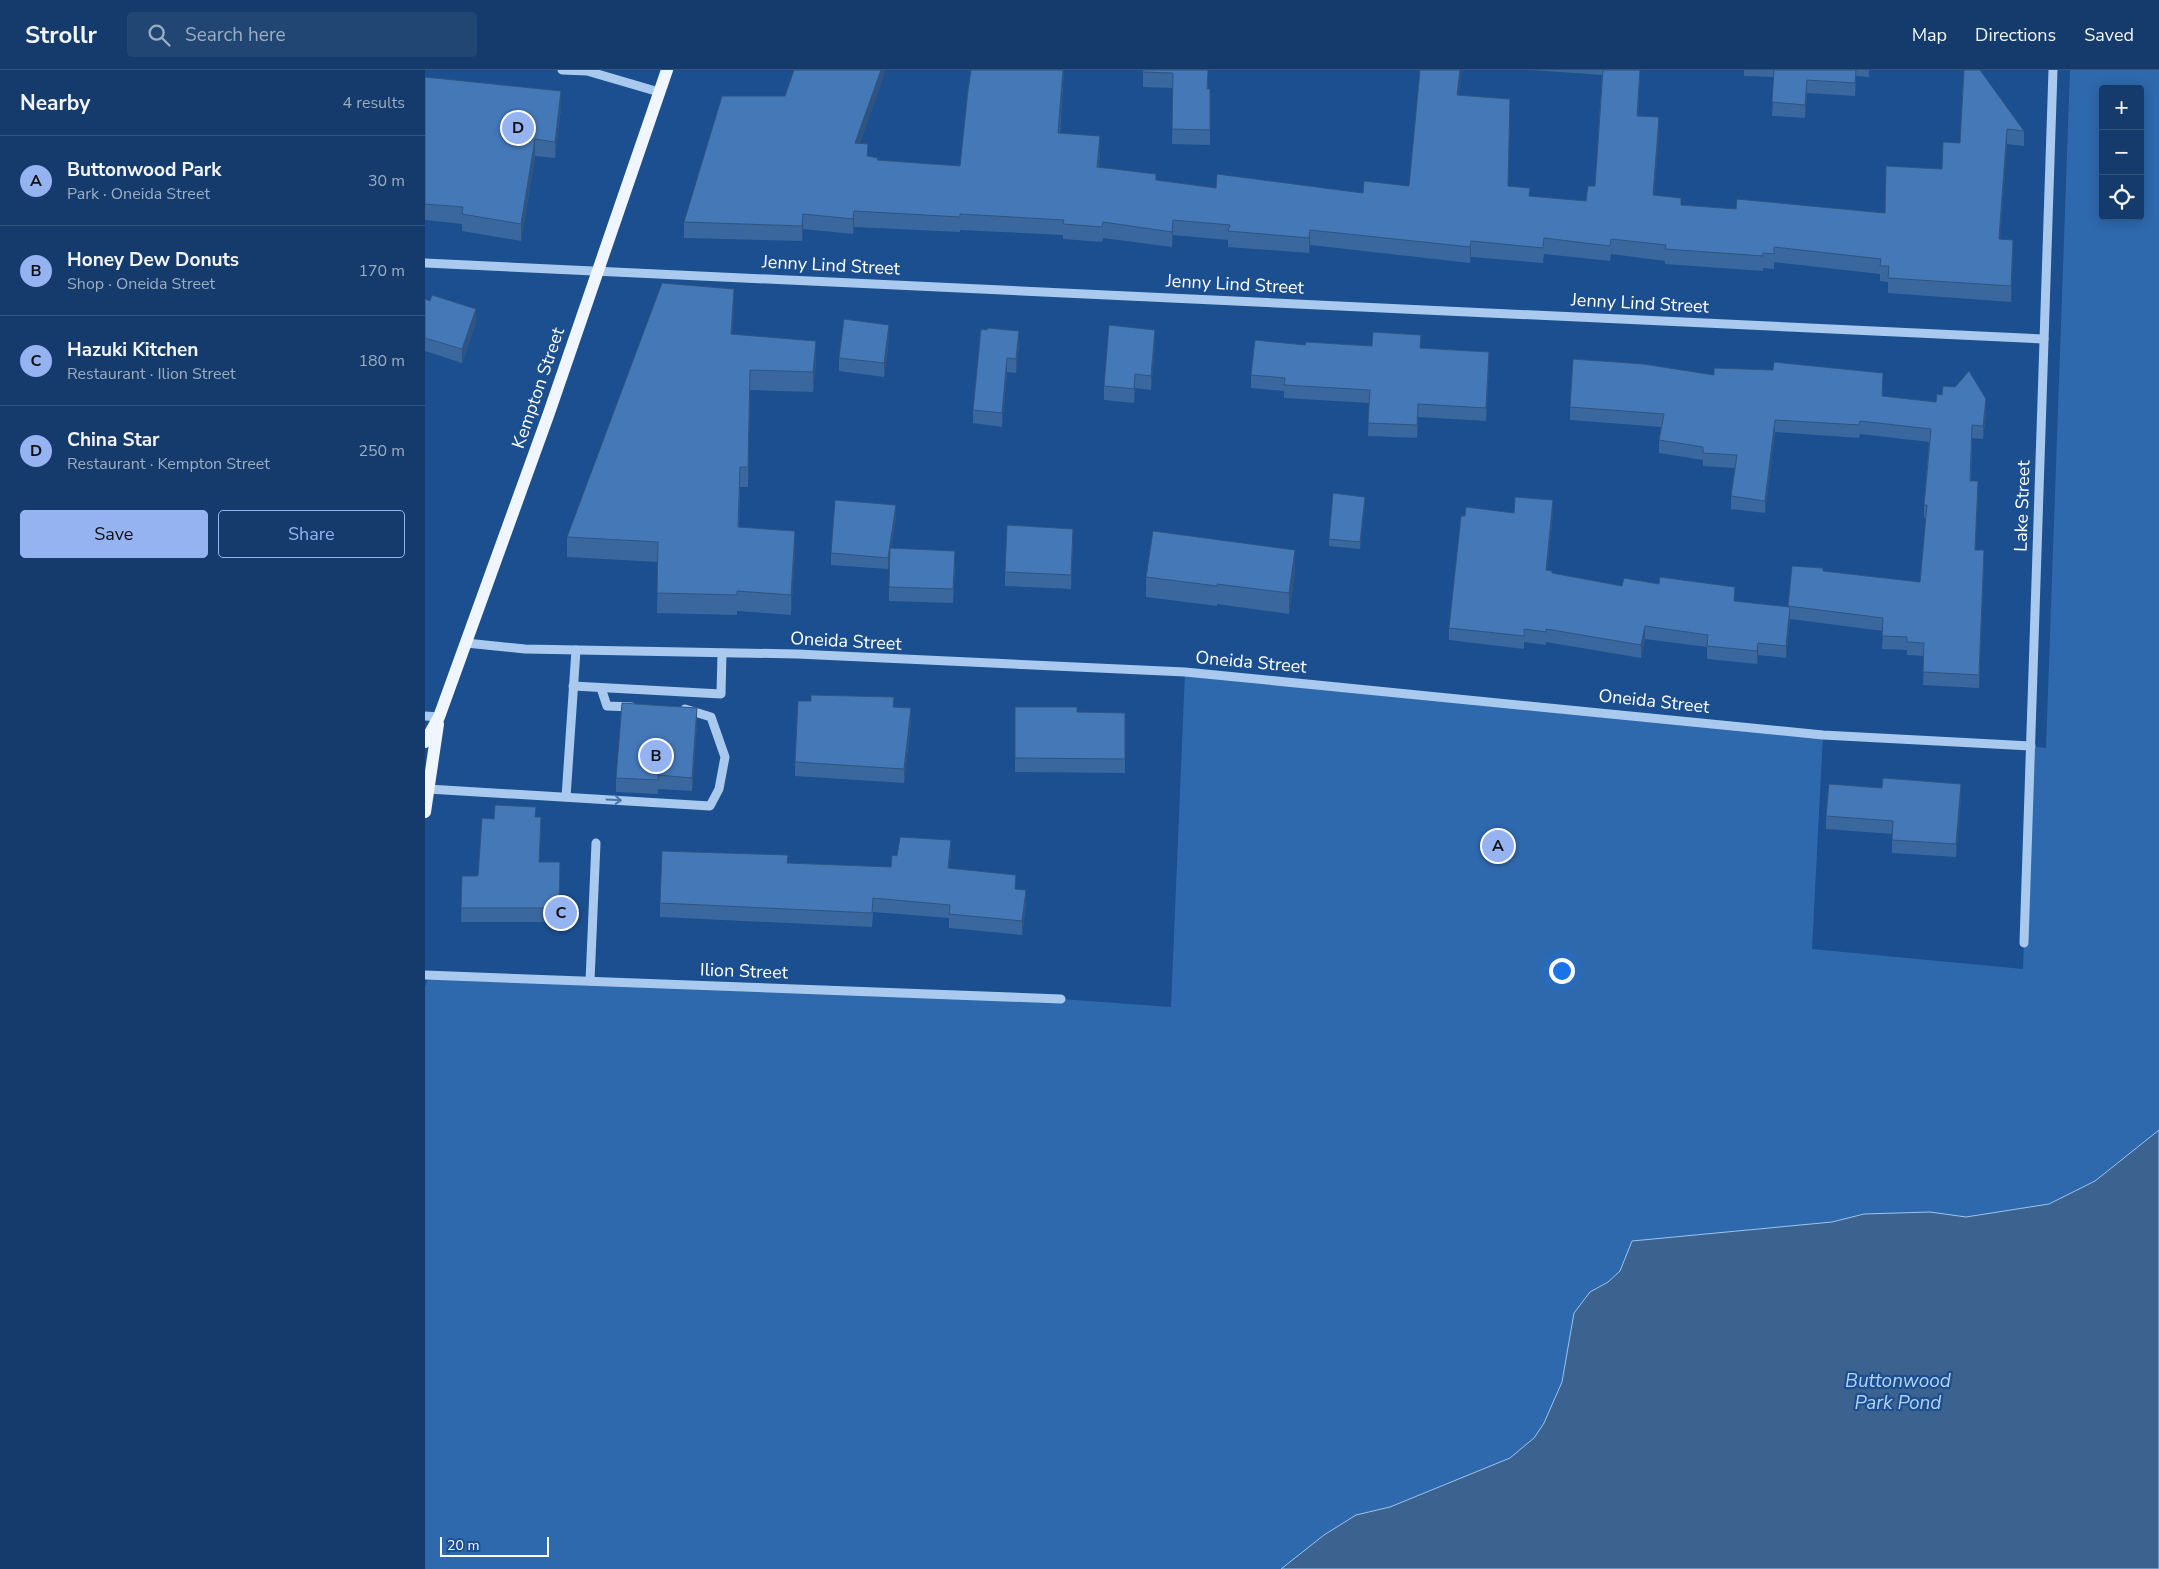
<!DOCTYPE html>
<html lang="en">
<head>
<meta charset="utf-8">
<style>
	body { margin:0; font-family:"Nunito Sans",sans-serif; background:#214673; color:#f1f3f6 }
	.controls { position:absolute; right:15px; top:15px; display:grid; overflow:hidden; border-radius:5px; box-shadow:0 2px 12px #0003 }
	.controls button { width:45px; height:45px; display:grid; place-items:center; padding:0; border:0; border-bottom:1px solid #33557e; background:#143b6b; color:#f1f3f6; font:25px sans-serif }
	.scale { position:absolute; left:15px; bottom:12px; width:109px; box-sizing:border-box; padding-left:5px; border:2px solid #fff; border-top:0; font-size:14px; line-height:18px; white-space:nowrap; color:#fff; -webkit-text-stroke:4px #1b4f8f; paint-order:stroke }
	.you { position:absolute; left:1136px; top:900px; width:18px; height:18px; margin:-12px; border:4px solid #fff; border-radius:50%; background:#1a73e8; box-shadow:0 0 0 8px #1a73e833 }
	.badge { display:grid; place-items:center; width:32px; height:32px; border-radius:50%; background:#95b2f1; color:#111; font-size:16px; font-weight:700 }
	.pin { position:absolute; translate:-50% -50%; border:2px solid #fff; box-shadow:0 1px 5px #0006 }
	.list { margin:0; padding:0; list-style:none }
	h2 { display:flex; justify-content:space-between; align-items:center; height:65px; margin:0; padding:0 20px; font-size:21px }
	h2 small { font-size:16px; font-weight:400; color:#9dadc1 }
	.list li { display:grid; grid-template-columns:32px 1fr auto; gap:15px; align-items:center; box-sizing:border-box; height:90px; padding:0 20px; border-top:1px solid #33557e }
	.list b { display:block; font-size:19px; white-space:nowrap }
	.list p { margin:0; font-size:16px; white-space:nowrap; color:#9dadc1 }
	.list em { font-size:16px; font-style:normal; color:#9dadc1 }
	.actions { display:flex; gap:10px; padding:15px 20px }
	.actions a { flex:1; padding:11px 0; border:1px solid #95b2f1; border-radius:5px; text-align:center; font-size:18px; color:#95b2f1 }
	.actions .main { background:#95b2f1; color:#111 }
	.icon { flex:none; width:28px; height:28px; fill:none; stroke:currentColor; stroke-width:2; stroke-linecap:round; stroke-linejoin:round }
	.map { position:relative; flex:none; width:1734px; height:1499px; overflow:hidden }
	header { display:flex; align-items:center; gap:30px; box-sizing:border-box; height:70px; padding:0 25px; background:#143b6b; border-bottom:1px solid #33557e }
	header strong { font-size:24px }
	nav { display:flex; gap:28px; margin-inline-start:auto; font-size:18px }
	.search { width:350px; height:45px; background:#214673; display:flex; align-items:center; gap:12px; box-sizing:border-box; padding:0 18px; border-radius:5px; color:#9dadc1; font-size:19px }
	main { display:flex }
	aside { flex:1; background:#143b6b }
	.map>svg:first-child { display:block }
	.green { fill:#2e69ad; fill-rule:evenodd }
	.water { fill:#3c6290; stroke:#9cc4f0 }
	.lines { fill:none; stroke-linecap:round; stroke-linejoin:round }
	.minor { stroke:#a9c9ee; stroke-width:9 }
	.major { stroke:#f0f6ff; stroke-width:12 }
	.wall { fill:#3a679d }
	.shaded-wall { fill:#305480 }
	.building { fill:#4478b7; stroke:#305480 }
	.oneway { stroke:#4674ac }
	.labels { text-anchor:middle; stroke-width:4.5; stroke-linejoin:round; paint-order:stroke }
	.street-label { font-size:18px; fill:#fff; stroke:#1b4f8f }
	.water-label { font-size:19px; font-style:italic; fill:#b5d3f5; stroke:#1b4f8f }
</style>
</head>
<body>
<header>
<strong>Strollr</strong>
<div class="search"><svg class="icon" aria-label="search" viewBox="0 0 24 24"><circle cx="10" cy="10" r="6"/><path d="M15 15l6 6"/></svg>Search here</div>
<nav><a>Map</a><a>Directions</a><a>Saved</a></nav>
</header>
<main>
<aside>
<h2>Nearby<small>4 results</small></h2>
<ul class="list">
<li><span class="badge">A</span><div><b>Buttonwood Park</b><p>Park · Oneida Street</p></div><em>30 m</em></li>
<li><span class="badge">B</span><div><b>Honey Dew Donuts</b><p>Shop · Oneida Street</p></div><em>170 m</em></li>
<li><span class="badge">C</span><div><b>Hazuki Kitchen</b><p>Restaurant · Ilion Street</p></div><em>180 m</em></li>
<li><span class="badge">D</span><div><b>China Star</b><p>Restaurant · Kempton Street</p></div><em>250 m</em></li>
</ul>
<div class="actions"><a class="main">Save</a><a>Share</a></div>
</aside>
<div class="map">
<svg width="1734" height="1499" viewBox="0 0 1734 1499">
	<rect width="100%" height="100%" fill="#1b4f8f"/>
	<path class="green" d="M1645,0H1734V1499H0V917L4,905L636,929L746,937L760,602L1398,665L1387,879L1598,899L1606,676L1621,678ZM1678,19H1715V146H1678Z"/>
	<polygon class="water" points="1734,1060 1734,1499 856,1499 899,1465 931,1445 965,1437 1085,1388 1109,1368 1119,1353 1137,1312 1149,1243 1165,1222 1183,1212 1195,1201 1207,1171 1407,1152 1439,1144 1505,1142 1541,1147 1624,1134 1670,1111"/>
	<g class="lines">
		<g class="minor">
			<polyline points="137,0 162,1 234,22"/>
			<polyline points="0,193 1619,269"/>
			<polyline points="41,573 100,579 372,584 760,602 1398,665 1606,676"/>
			<polyline points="148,616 296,624 297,583"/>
			<polyline points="176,618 182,636 207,637"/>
			<polyline points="0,646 14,647"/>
			<polyline points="3,719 285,736 294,719 300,687 286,647 260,639"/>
			<polyline points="141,727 151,580"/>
			<polyline points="1599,873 1628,0"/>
			<polyline points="0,905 636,929"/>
			<polyline points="165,911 171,773"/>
		</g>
		<g class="major">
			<polyline points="0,672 14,647 124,343 242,0"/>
			<polyline points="0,742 13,654"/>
		</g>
	</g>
	<g class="wall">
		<polygon points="639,0 635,63 675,81 674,97 731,110 791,118 938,123 984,116 1034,26 1083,116 1105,127 1161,131 1170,116 1177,5 1107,0 1215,0 1213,46 1234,62 1229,125 1256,135 1311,139 1460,143 1517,99 1535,73 1539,0 1599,61 1599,76 1582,74 1575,169 1588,185 1586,232 1463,223 1463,212 1455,211 1455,204 1349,192 1349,199 1338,198 1338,201 1240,194 1240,191 1186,184 1185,191 1119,184 1118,193 1046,187 1045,193 885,175 884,183 803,177 803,170 748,165 747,177 678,168 677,172 638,169 638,165 535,160 535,162 429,157 428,164 378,159 377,171 259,168 259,152 360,26 435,74 443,86 453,90 535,96"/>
		<polygon points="718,0 783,0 783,19 785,19 785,75 747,74 748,18 718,17"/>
		<polygon points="1319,0 1444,0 1444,7 1431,6 1430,26 1382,23 1380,48 1347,46 1349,7 1319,6"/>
		<polygon points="0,7 136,38 130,88 110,86 96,171 37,161 37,154 0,150"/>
		<polygon points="0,229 51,253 37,293 0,281"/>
		<polygon points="309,239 307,264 391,291 388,322 325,320 323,417 315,417 314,457 370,480 366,545 312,541 312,545 232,543 233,492 142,487 142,467"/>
		<polygon points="556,259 594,275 591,303 582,302 577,357 548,353 548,340"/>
		<polygon points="464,269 459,307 414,301 414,288"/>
		<polygon points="730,274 726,320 710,318 709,333 679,330 679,316"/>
		<polygon points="880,275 996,279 1064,295 1061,351 993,347 992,368 943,366 944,333 859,328 859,321 826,318 826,305"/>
		<polygon points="1289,305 1458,316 1458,326 1561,342 1558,369 1547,368 1546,411 1553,424 1550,480 1559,493 1554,618 1498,615 1499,586 1482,585 1482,580 1457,579 1458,561 1365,549 1361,588 1333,585 1332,594 1282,589 1282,577 1220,569 1216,588 1121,572 1121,575 1099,572 1099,579 1024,570 1024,558 1040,446 1089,443 1128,443 1122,500 1127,503 1197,516 1310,531 1363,537 1398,501 1495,512 1501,448 1499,448 1499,435 1504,372 1435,364 1434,368 1350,362 1340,443 1306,439 1306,426 1310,398 1278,396 1278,390 1234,383 1234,370 1236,357 1145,350 1145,337"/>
		<polygon points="940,434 935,479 904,476 904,469"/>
		<polygon points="471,447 466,478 530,495 528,533 464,531 464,492 463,499 406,495 406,483"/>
		<polygon points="648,472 646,519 580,516 580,502"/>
		<polygon points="870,500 864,544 792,534 792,536 721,527 721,507"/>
		<polygon points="469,637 486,652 479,713 370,706 370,692"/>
		<polygon points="590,637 652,642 700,643 700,703 590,702"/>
		<polygon points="272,652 267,721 233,719 233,724 191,722 191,708"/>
		<polygon points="1536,727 1531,787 1467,783 1467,764 1401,759 1401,746"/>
		<polygon points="111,747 116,761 114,792 135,792 134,852 36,852 37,806 53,806 69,749"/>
		<polygon points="526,784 524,798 591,819 601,834 597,865 524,858 524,848 448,842 447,857 235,847 235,833 363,793 466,797 472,786"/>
	</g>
	<g class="shaded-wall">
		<polygon points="456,0 461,0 430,88 430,73"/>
		<polygon points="638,0 639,0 633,78 633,63"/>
		<polygon points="1035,0 1037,0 1032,41 1032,25"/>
		<polygon points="1215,0 1212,61 1212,46"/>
		<polygon points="1382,10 1382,23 1380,48 1380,35"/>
		<polygon points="136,21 136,38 130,88 130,72"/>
		<polygon points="1234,47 1234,62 1228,141 1228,125"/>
		<polygon points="1582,59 1582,74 1574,184 1574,169"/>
		<polygon points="675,66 675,81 672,112 672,97"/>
		<polygon points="110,69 110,86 96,171 96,154"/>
		<polygon points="429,141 429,157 428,164 428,149"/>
		<polygon points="378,144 378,159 377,171 377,156"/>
		<polygon points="748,150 748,165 747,177 747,162"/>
		<polygon points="885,160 885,175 884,183 884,168"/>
		<polygon points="1588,170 1588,185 1586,232 1586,216"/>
		<polygon points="1046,171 1046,187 1045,193 1045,177"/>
		<polygon points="309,219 309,239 306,284 306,264"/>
		<polygon points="51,239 51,253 37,293 37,279"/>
		<polygon points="464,255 464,269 459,307 459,293"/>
		<polygon points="730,260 730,274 726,320 726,306"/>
		<polygon points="594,261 594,275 591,303 591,289"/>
		<polygon points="391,271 391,291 388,322 388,302"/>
		<polygon points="1064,282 1064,295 1061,351 1061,338"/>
		<polygon points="582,288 582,302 577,357 577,343"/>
		<polygon points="325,300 325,320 323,417 323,397"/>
		<polygon points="710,304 710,318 709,333 709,319"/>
		<polygon points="1561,329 1561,342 1558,369 1558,356"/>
		<polygon points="1350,350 1350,362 1340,443 1340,431"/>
		<polygon points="1553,411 1553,424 1550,493 1550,480"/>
		<polygon points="940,427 940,434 935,479 935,472"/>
		<polygon points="1128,430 1128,443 1121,513 1121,500"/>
		<polygon points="471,435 471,447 463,499 463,488"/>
		<polygon points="648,459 648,472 646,519 646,505"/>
		<polygon points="370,461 370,480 366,545 366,525"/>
		<polygon points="870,480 870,500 864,544 864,523"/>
		<polygon points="1559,480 1559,493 1554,618 1554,605"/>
		<polygon points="1365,537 1365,550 1361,588 1361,576"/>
		<polygon points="1220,556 1220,569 1216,588 1216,575"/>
		<polygon points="1333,573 1333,585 1332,594 1332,581"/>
		<polygon points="272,638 272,652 267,721 267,708"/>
		<polygon points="486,638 486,652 479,713 479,699"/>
		<polygon points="1536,714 1536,727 1531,787 1531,774"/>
		<polygon points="116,747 116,761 114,806 114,792"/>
		<polygon points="526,770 526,784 523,812 523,798"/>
		<polygon points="601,820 601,834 597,865 597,851"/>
	</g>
	<g class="building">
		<polygon points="369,0 456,0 430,73 443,74 442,86 453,88 452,90 535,96 543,20 546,0 638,0 633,63 675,66 672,97 731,104 731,110 791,118 792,104 938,123 939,111 984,116 995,0 1035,0 1032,25 1085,29 1083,116 1105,118 1104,126 1161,131 1163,116 1170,116 1178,0 1215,0 1212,46 1234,47 1228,125 1256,128 1256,135 1311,139 1312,129 1460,143 1461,96 1517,99 1518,72 1535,73 1539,0 1555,0 1599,61 1582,59 1574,169 1588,170 1586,216 1463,208 1464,196 1455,196 1456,189 1349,177 1349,184 1338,183 1338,186 1240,179 1241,175 1186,169 1185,176 1119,168 1118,178 1046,171 1045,177 885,160 884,168 803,161 805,155 748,150 747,162 678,152 677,157 638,154 639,150 535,144 535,147 429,141 428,149 378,144 377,156 259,152 297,26 360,26"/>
		<polygon points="718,0 783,0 782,19 785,19 785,60 747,59 748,3 718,2"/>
		<polygon points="1349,0 1431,0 1430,13 1382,10 1380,35 1347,32"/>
		<polygon points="0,7 136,21 130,72 110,69 96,154 37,144 38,137 0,134"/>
		<polygon points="237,213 309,219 306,264 391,271 388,302 325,300 323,397 315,397 313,457 370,461 366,525 312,521 312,525 232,523 233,472 142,467"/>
		<polygon points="7,225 51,239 37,279 0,268 0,229 5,231"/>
		<polygon points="419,249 464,255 459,293 414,288"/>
		<polygon points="684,255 730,260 726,306 710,304 709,319 679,316"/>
		<polygon points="563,258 594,261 591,289 582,288 577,343 548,340 556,259 562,260"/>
		<polygon points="948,262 996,265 995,278 1064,282 1061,338 993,334 992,355 943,353 945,320 859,315 860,308 826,305 830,270 880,275 881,272 947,276"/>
		<polygon points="1148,289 1219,294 1289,305 1289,298 1348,300 1349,292 1458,303 1457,326 1511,332 1512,324 1517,325 1518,316 1530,317 1544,301 1561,329 1558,356 1547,355 1545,411 1553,411 1550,480 1559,480 1554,605 1498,602 1499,573 1482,572 1482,567 1457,566 1458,548 1363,536 1367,496 1398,498 1398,501 1495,512 1502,435 1499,435 1506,359 1435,351 1434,355 1350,350 1340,431 1306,426 1312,385 1278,383 1278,377 1234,370 1239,344 1145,337"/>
		<polygon points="908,423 940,427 935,472 904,469"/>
		<polygon points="1090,427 1128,430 1121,500 1127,501 1127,503 1197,516 1199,508 1234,514 1235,507 1310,517 1309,531 1365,537 1361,576 1333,573 1332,581 1282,576 1283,565 1220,556 1216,575 1121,559 1121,562 1099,559 1099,566 1024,558 1036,446 1040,446 1041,437 1089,443"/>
		<polygon points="410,430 471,435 463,488 406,483"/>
		<polygon points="582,455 648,459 646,505 580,502"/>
		<polygon points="728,461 870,480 864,523 792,514 792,516 721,507"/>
		<polygon points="465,478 530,481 528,519 464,517"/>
		<polygon points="386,625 469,627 468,637 486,638 479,699 370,692 373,631 386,631"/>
		<polygon points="197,633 272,638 267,708 233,705 233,710 191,708"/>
		<polygon points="590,637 652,637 652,642 700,643 700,689 590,688"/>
		<polygon points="1458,708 1536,714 1531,774 1467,770 1468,751 1401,746 1404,714 1457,718"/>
		<polygon points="70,735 111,737 110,747 116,747 114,792 135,792 134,838 36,838 37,806 53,806 57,748 69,749"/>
		<polygon points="475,767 526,770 523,798 591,805 590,819 601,820 597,851 524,844 525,835 448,828 447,843 235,833 237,781 363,785 362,793 466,797 467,785 472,786"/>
	</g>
	<defs><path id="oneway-shaft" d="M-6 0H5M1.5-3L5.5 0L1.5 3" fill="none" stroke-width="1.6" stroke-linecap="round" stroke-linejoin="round" transform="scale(1.25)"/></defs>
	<use class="oneway" href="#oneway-shaft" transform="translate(189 730) rotate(3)"/>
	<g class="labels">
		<g class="street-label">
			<text transform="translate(406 195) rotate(3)" y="6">Jenny Lind Street</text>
			<text transform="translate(810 214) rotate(3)" y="6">Jenny Lind Street</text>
			<text transform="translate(1215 233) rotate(3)" y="6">Jenny Lind Street</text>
			<text transform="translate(113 318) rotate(-71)" y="6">Kempton Street</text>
			<text transform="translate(1597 436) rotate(-88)" y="6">Lake Street</text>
			<text transform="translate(421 571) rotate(3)" y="6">Oneida Street</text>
			<text transform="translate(826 592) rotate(5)" y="6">Oneida Street</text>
			<text transform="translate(1229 631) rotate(6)" y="6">Oneida Street</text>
			<text transform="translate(319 901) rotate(2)" y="6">Ilion Street</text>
		</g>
		<g class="water-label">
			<text x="1473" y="1317">Buttonwood<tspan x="1473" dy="22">Park Pond</tspan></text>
		</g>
	</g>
</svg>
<div class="controls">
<button>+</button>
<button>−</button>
<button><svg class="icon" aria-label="locate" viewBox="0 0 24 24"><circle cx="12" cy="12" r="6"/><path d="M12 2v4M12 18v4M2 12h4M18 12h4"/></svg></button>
</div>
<div class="scale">20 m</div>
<div class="you"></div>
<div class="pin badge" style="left:1073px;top:776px">A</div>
<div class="pin badge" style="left:231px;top:686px">B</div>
<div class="pin badge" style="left:136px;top:843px">C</div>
<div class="pin badge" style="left:93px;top:58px">D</div>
</div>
</main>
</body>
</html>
